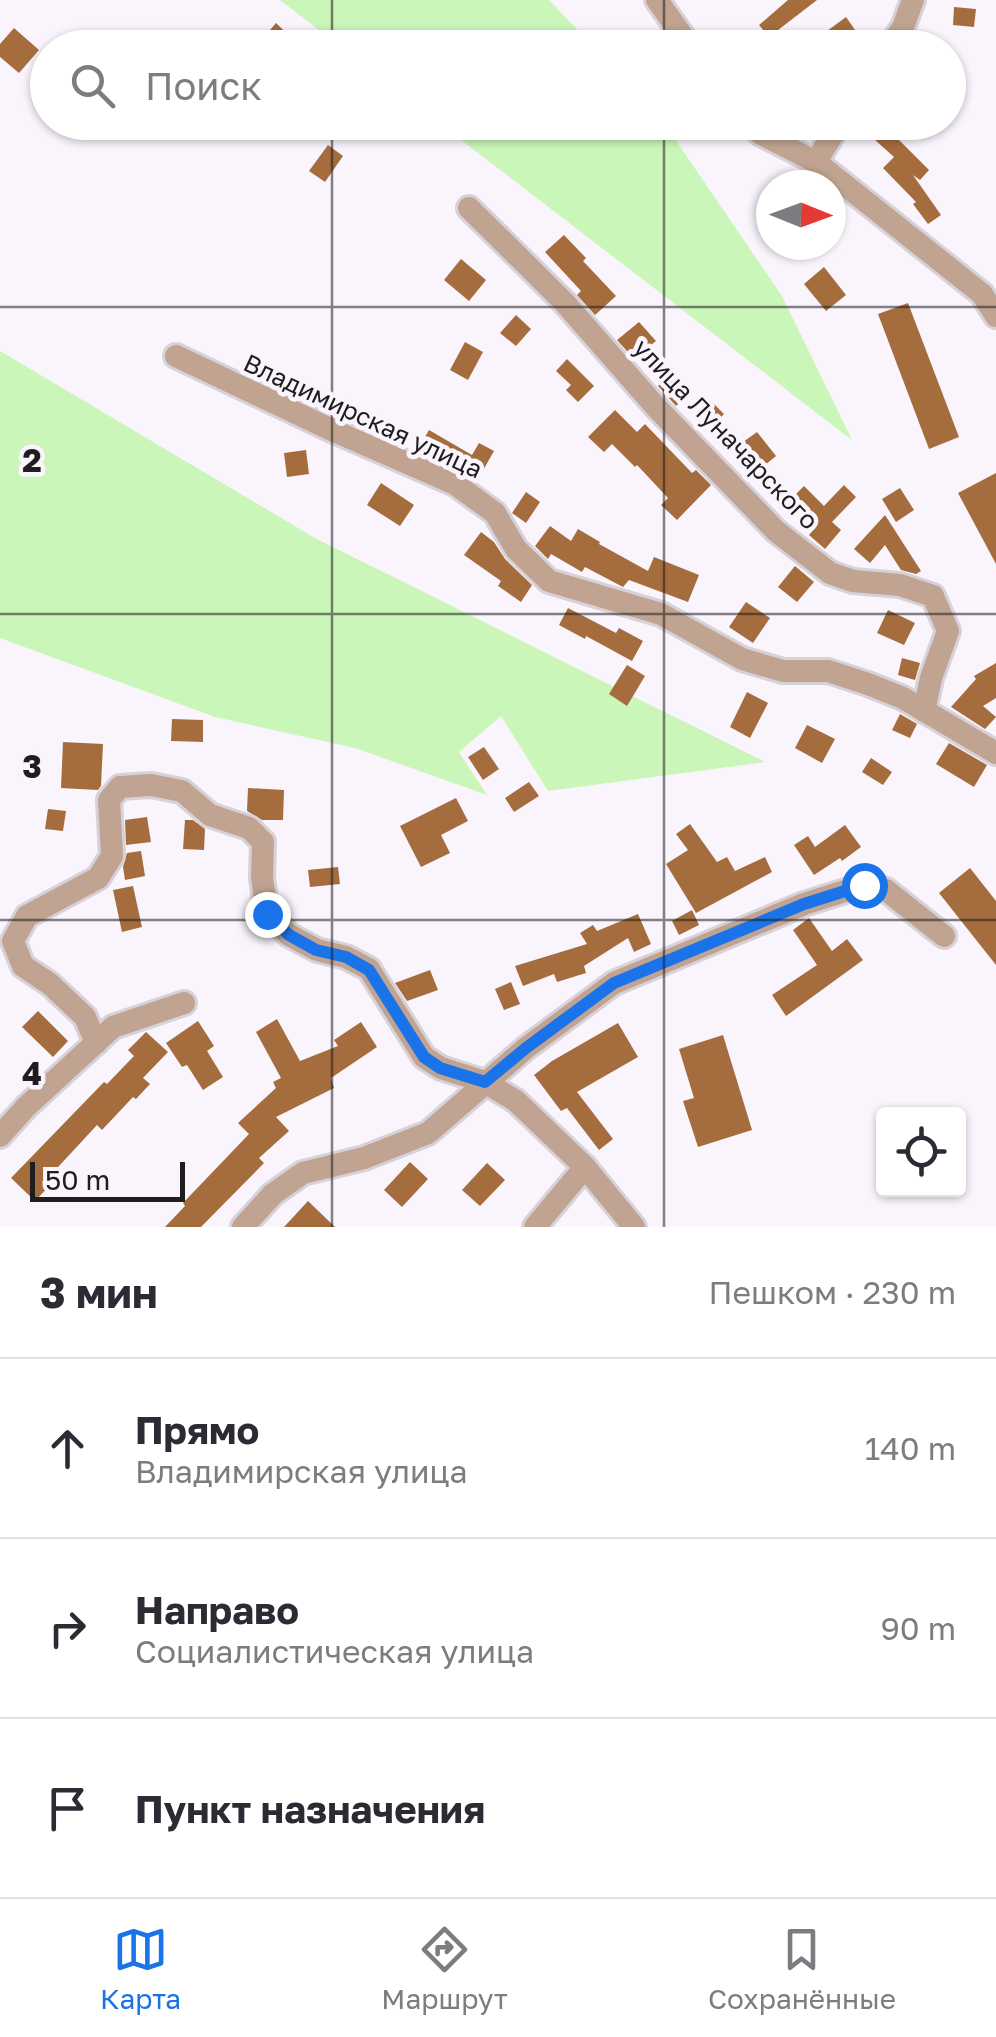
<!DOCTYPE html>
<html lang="ru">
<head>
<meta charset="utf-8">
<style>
	body { margin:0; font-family:"Golos Text",sans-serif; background:#f7f7f7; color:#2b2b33 }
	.controls { position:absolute; right:30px; bottom:30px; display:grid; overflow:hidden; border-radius:10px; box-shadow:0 2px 8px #0004 }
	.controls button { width:90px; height:90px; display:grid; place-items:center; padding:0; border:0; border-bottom:2px solid #e1e1e2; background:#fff; color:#2b2b33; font:50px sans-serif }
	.compass { position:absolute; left:756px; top:170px; width:90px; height:90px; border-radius:50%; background:#fff; box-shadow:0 2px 8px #0004; rotate:91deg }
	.scale { position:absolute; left:30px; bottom:25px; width:155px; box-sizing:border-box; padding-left:10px; border:5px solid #1f1d1f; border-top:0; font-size:28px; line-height:35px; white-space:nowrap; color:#1f1d1f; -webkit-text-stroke:8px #faf4fc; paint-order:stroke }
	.stop { position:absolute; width:30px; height:30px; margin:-22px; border:8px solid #1a73e8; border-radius:50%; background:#fff }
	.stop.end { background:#1a73e8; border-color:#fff; box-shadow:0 2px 10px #0008 }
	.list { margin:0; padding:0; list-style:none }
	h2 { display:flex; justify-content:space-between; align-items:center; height:130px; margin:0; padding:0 40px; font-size:42px }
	h2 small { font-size:32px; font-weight:400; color:#7c7c81 }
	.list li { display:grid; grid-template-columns:65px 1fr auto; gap:30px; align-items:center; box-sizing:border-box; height:180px; padding:0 40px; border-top:2px solid #e1e1e2 }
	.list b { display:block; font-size:38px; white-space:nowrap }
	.list p { margin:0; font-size:32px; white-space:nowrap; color:#7c7c81 }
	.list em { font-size:32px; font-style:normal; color:#7c7c81 }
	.icon { flex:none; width:55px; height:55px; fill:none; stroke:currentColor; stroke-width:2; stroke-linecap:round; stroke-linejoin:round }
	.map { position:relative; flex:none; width:996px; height:1227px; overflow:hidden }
	.search { position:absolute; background:#fff; box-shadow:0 2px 8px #0004; left:30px; right:30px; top:30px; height:110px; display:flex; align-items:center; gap:25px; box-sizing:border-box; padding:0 35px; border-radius:55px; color:#7c7c81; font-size:38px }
	.sheet { height:670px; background:#fff }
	nav { display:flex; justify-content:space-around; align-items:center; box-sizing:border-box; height:140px; border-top:2px solid #e1e1e2; background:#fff; font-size:28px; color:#7c7c81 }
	nav a { display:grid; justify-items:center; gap:5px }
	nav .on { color:#1a73e8 }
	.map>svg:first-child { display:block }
	.green { fill:#caf7b9 }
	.building { fill:#a56d3d }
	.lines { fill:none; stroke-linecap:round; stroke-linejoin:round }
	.minor-casing { stroke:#d7d2d9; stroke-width:28 }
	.minor { stroke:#c0a491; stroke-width:22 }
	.route { stroke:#1a73e8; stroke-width:12 }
	.grid { fill:none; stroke:#1f1d1f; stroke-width:2.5; stroke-opacity:0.55 }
	.labels { text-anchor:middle; stroke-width:9; stroke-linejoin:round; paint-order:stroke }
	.street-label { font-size:25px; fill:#1f1d1f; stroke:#faf4fc }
	.grid-label { font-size:32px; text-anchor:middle; font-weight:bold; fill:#1f1d1f; stroke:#faf4fc; stroke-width:9; stroke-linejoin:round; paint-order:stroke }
</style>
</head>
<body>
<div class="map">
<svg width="996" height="1227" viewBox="0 0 996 1227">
	<rect width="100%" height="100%" fill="#faf4fc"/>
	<g class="green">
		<polygon points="280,0 549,0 594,47 341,47"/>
		<polygon points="439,123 664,123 782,296 852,440"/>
		<polygon points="0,351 315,538 765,762 548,791 501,716 459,752 487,795 355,748 215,717 0,638"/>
	</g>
	<g class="building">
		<polygon points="788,0 817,0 769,37 759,25"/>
		<polygon points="954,7 976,9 974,27 953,25"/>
		<polygon points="846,17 860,37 846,48 833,48 823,34"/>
		<polygon points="276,23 302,48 273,48 263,38"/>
		<polygon points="14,28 39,50 19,73 0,57 0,44"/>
		<polygon points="855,122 881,122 929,170 920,180 913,175 941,215 928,224 913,204 916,202 883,168 894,157"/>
		<polygon points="328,145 343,156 325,182 309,171"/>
		<polygon points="564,235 586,258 583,261 616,296 595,315 577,295 581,291 545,252"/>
		<polygon points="461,259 486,280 469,301 444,280"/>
		<polygon points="824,267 846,295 826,311 804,284"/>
		<polygon points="908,303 959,437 929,449 878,314"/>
		<polygon points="516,315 531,329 516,346 500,333"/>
		<polygon points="639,322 656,341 634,359 617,340"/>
		<polygon points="465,342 483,352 468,380 450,370"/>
		<polygon points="567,359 594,386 578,402 566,390 571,385 556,371"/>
		<polygon points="669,375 688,395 676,406 658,386"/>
		<polygon points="711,401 724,414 712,427 699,413"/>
		<polygon points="615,410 637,432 645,424 692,473 696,470 711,485 677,520 661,505 668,498 637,465 635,467 612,444 604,452 588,437"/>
		<polygon points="429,430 472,455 479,443 494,451 477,481 461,470 418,449"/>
		<polygon points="757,432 776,456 759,470 739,445"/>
		<polygon points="306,450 309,474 287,477 284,453"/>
		<polygon points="996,473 996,564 958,493"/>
		<polygon points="381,483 414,505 400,526 367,505"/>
		<polygon points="844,485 856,497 832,522 841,530 825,549 809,535 814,529 788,502 804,486 824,506"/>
		<polygon points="900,488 914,510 896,522 882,499"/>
		<polygon points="526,492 540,502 526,523 512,513"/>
		<polygon points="885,515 921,571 916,574 901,570 885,545 870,563 854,549"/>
		<polygon points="550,526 571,541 578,529 600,542 599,544 648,571 654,557 699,575 688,602 629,580 623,587 585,567 582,572 551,554 548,559 535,546"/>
		<polygon points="481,532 494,542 505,559 532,585 521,602 498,586 501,581 464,555"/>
		<polygon points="795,566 814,582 797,602 778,587"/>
		<polygon points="746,602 770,618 753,643 729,627"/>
		<polygon points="568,608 616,633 619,628 643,641 632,661 586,636 585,639 559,625"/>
		<polygon points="888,610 915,623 904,645 877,633"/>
		<polygon points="902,658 920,663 915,680 898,675"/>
		<polygon points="996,663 996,698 983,706 996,717 985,729 951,707 976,679 974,676"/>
		<polygon points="627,665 645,676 627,706 609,694"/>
		<polygon points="747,692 768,703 750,738 730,727"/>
		<polygon points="900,714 917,724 910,738 892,730"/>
		<polygon points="172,719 203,720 203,742 171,741"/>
		<polygon points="807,725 835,739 822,763 795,748"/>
		<polygon points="63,742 103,744 101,786 98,790 61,788"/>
		<polygon points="949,743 987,765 974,787 936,764"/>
		<polygon points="484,747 499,769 483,780 468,757"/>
		<polygon points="871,758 892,772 883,785 862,772"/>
		<polygon points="529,782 539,796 514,812 505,798"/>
		<polygon points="248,788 284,790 283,820 262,820 247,811"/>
		<polygon points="456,798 468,821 441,835 450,853 421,867 400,826"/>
		<polygon points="48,809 66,811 63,831 45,829"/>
		<polygon points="147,817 151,842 126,845 125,820"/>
		<polygon points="185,820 193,820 205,829 204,850 183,849"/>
		<polygon points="690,824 717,862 727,857 735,871 765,857 772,872 696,913 666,864 688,850 676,834"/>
		<polygon points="845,825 861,847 842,861 840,858 814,875 794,845 808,836 815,847"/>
		<polygon points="141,851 145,876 125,880 123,867 127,853"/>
		<polygon points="338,867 340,884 310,887 308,870"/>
		<polygon points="970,868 996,901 996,965 939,893"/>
		<polygon points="133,886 142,927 122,932 113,890"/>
		<polygon points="692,910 699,925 679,935 672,921"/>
		<polygon points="638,914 651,944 634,952 628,938 584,966 586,973 557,982 554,974 523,986 515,966 587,944 580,933 593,925 597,931"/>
		<polygon points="809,918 832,951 847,939 863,960 786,1016 772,995 817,965 793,930"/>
		<polygon points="430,970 438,990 407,1001 395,983"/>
		<polygon points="511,982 520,1004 504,1010 495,989"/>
		<polygon points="38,1011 68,1041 53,1057 22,1027"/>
		<polygon points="277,1019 300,1061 338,1046 334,1040 361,1022 377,1047 331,1078 334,1088 276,1117 289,1131 259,1158 264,1163 201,1227 165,1227 185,1206 183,1203 249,1134 238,1123 276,1088 273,1082 281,1078 256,1032"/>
		<polygon points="198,1021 214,1046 207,1051 223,1077 203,1090 187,1065 182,1067 166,1043"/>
		<polygon points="618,1023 638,1057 577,1092 613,1139 599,1150 567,1108 561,1111 534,1075 552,1061"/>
		<polygon points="146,1032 168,1052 143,1078 150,1084 136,1099 133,1097 102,1130 97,1125 47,1179 52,1183 35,1201 11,1178 104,1082 107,1084 134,1056 128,1050"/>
		<polygon points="723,1035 752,1130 698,1147 683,1101 694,1098 679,1049"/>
		<polygon points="410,1162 428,1179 402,1207 384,1190"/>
		<polygon points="487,1163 505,1180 480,1206 462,1190"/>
		<polygon points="308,1201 335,1227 284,1227"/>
	</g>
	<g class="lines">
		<defs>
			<g id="minor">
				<polyline points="657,0 691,48"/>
				<polyline points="889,48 903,27 913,0"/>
				<polyline points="749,122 761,134 816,162 982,294 996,316"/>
				<polyline points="816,162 840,122"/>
				<polyline points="469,208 564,302 656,407 776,531 830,573 853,581 900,585 933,596 948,631 931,678 924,711"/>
				<polyline points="176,356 334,431 455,484 495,513 516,549 549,581 661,614 742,659 783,671 828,671 868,684 903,698 996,753"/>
				<polyline points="96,1043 85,1017 50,984 23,966 13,941 27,916 98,878 112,856 109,800 120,787 151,785 182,791 210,815 249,828 263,842 262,878 267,913 289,935 317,950 346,957 369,969 424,1057 441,1068 485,1082 516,1101 585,1167 634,1227"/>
				<polyline points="0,1136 26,1107 113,1027 184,1003"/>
				<polyline points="243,1227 273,1194 303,1173 364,1158 428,1133 526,1048 614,983 804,904 864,885 886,890 944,936"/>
				<polyline points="535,1227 585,1167"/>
			</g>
		</defs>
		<use href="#minor" class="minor-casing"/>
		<use href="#minor" class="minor"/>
	</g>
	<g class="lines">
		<polyline class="route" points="267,914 289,935 316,950 346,957 369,970 424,1057 440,1068 485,1082 526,1048 614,983 804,904 864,885"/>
	</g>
	<path class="grid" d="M332,0V48M664,0V48M332,122V1227M664,122V1227M0,307H996M0,614H996M0,920H996"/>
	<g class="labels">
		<g class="street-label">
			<text transform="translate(363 416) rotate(25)" y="9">Владимирская улица</text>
			<text transform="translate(726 434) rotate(46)" y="9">улица Луначарского</text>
		</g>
	</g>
	<g class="grid-label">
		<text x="32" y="472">2</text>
		<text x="32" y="778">3</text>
		<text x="32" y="1085">4</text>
	</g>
</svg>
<div class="controls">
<button><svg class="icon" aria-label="locate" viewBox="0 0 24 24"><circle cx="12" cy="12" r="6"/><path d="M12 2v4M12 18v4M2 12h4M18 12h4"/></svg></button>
</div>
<svg class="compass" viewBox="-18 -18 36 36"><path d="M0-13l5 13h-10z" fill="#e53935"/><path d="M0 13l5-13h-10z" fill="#7c7c81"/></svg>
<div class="scale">50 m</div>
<div class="stop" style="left:864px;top:885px"></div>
<div class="stop end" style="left:267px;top:914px"></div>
<div class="search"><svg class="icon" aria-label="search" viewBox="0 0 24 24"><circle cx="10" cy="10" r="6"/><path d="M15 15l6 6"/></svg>Поиск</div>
</div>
<section class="sheet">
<h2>3 мин<small>Пешком · 230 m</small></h2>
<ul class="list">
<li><svg class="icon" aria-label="ahead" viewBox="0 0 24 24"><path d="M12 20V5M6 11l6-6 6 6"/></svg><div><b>Прямо</b><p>Владимирская улица</p></div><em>140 m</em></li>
<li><svg class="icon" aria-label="right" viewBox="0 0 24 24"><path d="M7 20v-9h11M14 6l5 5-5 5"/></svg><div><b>Направо</b><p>Социалистическая улица</p></div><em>90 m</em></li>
<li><svg class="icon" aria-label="arrive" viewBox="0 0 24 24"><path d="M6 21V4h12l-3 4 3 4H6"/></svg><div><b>Пункт назначения</b></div></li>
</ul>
</section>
<nav>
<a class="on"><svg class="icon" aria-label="map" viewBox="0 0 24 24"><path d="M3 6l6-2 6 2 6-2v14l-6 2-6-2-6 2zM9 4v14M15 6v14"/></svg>Карта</a>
<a><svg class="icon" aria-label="directions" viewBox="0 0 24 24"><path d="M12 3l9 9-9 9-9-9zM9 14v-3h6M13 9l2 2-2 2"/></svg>Маршрут</a>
<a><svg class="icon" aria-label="saved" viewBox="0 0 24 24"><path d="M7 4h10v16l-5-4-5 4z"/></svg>Сохранённые</a>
</nav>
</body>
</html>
